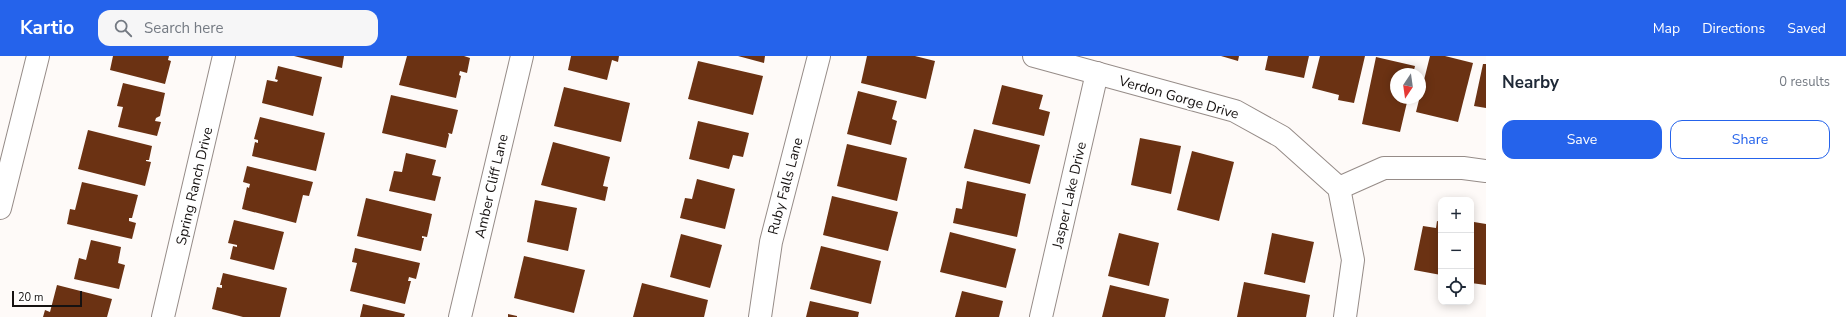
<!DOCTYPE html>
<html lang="en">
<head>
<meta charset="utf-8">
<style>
	body { margin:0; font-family:"Nunito Sans",sans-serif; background:#f6f6f7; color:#1f2937 }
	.controls { position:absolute; right:12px; bottom:12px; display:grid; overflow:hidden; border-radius:8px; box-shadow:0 2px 10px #0003 }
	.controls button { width:36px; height:36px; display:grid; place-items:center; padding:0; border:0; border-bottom:1px solid #e0e1e3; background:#fff; color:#1f2937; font:20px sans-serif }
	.compass { position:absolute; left:1390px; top:12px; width:36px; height:36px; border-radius:50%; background:#fff; box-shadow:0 2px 10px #0003; rotate:193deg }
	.scale { position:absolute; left:12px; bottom:10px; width:70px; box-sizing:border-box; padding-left:4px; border:2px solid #161211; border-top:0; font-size:11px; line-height:14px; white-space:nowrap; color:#161211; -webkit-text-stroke:3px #fff; paint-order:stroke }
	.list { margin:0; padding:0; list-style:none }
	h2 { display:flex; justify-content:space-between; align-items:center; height:52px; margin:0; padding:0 16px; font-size:17px }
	h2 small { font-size:13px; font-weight:400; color:#747a83 }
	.actions { display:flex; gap:8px; padding:12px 16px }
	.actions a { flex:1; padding:9px 0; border:1px solid #2563eb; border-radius:12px; text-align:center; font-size:14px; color:#2563eb }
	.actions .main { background:#2563eb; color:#fff }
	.icon { flex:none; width:22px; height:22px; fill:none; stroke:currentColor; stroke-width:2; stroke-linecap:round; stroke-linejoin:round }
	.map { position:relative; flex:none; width:1486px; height:261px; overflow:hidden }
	header { display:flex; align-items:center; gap:24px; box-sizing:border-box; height:56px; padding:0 20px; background:#2563eb; color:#fff }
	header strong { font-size:19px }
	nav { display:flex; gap:22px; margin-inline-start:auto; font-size:14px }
	.search { width:280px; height:36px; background:#f6f6f7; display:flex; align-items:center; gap:10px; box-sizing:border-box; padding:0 14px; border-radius:12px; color:#747a83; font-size:15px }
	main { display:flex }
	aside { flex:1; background:#fff }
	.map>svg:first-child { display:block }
	.building { fill:#6b3213 }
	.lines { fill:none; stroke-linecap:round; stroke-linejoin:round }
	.street-casing { stroke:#968c88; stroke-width:24 }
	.secondary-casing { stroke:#968c88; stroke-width:24 }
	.street { stroke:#fff; stroke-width:22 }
	.secondary { stroke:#fff; stroke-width:22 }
	.labels { text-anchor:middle; stroke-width:4; stroke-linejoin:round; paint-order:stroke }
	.street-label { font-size:14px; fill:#161211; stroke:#fff }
</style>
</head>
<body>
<header>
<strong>Kartio</strong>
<div class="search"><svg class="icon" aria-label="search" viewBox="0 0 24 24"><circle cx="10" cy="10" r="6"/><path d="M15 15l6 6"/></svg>Search here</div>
<nav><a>Map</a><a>Directions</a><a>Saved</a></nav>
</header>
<main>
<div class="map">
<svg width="1486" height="261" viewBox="0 0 1486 261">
	<rect width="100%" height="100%" fill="#fefaf8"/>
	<g class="building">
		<polygon points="113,0 169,0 168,4 171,5 165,28 110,14"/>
		<polygon points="294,0 344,0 342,12"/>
		<polygon points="407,0 464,0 470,2 467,17 460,15 459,19 461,20 456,42 399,29"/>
		<polygon points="571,0 619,0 618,6 612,4 607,24 568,14"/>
		<polygon points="738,0 765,0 764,7"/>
		<polygon points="867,0 915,0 935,5 926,43 861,27"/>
		<polygon points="1221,0 1239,0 1238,5"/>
		<polygon points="1268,0 1309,0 1304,22 1265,14"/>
		<polygon points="1320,0 1365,0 1354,47 1338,44 1339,39 1312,32"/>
		<polygon points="1430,0 1445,0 1473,7 1458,66 1416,56"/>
		<polygon points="1376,1 1415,10 1413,18 1396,18 1396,42 1408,42 1400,76 1362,68"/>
		<polygon points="698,5 763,20 753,59 688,43"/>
		<polygon points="1483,8 1486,8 1486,52 1474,50"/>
		<polygon points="278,10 322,21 313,60 262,47 267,24 277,26 278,24 275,23"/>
		<polygon points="123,27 165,37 160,60 156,62 155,65 161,66 157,80 118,71 123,51 117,50"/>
		<polygon points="1002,29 1043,39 1039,53 1050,56 1044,80 992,68"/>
		<polygon points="564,31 630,47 621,86 554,70"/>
		<polygon points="858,35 897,45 892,63 897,65 891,89 847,78"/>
		<polygon points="391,39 458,54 452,78 448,77 449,79 446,92 382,77"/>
		<polygon points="260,61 325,77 316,115 252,100 255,86 258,87 258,84 254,83"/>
		<polygon points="698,65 749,77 743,101 733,99 729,113 689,103"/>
		<polygon points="974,73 1040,89 1030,128 964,112"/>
		<polygon points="88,74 152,90 149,104 146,104 146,105 151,106 145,130 78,113"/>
		<polygon points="1140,82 1181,90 1171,138 1131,129"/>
		<polygon points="553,86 610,101 603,130 608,131 605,145 541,129"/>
		<polygon points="847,88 907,102 897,145 837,130"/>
		<polygon points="1192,95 1234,106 1219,165 1177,154"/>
		<polygon points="406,97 436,104 432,119 441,121 435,145 389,135 394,115 402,116"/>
		<polygon points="247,110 313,126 309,140 303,139 296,167 242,153 247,131 249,132 250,128 243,126"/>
		<polygon points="697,123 735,133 725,173 680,162 685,142 692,143"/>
		<polygon points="967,125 1026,138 1017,181 953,167 956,152 962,153"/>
		<polygon points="82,126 138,139 132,162 129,162 129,165 136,167 132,183 67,168 70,153 75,154"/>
		<polygon points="832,140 898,156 888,195 823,179"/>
		<polygon points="366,142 432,158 427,181 422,180 422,182 424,182 421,195 357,180"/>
		<polygon points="535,144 577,152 568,195 527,186"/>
		<polygon points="234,164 284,176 274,214 230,203 233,190 237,191 237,189 228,187"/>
		<polygon points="1437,165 1441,166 1441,219 1414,214 1423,170 1436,172"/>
		<polygon points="1474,166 1486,168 1486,229 1471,227 1471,181"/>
		<polygon points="950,176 1016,193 1006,232 940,216"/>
		<polygon points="1119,177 1159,187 1149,230 1108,220"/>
		<polygon points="1272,177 1314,186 1305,227 1264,218"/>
		<polygon points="681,178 722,189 710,232 670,221"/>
		<polygon points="91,184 121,191 118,207 125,209 119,233 74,223 79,202 86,204"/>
		<polygon points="821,190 881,205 871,248 810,233"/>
		<polygon points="355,192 420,207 416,223 409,221 408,225 411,225 405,248 350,235 357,207 352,206"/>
		<polygon points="524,200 585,214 574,257 514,242"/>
		<polygon points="223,217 287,232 280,261 243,261 212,253 217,231 222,232 222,229 220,229"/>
		<polygon points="1244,226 1310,239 1306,261 1237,261"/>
		<polygon points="642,227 708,244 704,261 633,261"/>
		<polygon points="57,229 112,243 107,261 43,261 45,254 50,256"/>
		<polygon points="1110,229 1169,243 1165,261 1102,261"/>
		<polygon points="962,235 1003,245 999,261 955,261"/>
		<polygon points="810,245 859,256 858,261 806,261"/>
		<polygon points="363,248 405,258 404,261 360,261"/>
		<polygon points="508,258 517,260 517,261 508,261"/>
	</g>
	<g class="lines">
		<defs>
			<g id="street">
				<polyline points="1034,0 1235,55 1282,81 1339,132 1353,204 1345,261"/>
				<polyline points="1339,132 1384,112 1463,112 1486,115"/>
				<polyline points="163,261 224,0"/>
				<polyline points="460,261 522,0"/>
				<polyline points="760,261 771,186 819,0"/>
				<polyline points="1041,261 1097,17"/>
			</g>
			<polyline id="secondary" points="0,152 38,0"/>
		</defs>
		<use href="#street" class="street-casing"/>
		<use href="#secondary" class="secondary-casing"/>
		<use href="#street" class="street"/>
		<use href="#secondary" class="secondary"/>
	</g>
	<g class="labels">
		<g class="street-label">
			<text transform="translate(1179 41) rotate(16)" y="5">Verdon Gorge Drive</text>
			<text transform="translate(194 130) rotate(-77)" y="5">Spring Ranch Drive</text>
			<text transform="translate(491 130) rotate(-77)" y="5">Amber Cliff Lane</text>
			<text transform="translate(785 130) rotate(-75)" y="5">Ruby Falls Lane</text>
			<text transform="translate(1069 139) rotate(-77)" y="5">Jasper Lake Drive</text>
		</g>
	</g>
</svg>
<div class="controls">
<button>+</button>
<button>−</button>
<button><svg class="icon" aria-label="locate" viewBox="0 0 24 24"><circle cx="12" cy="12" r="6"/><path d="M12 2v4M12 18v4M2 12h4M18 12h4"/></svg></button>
</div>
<svg class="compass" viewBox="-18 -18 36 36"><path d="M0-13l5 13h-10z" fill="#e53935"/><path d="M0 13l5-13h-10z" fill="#747a83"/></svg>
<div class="scale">20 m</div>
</div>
<aside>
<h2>Nearby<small>0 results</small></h2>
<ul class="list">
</ul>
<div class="actions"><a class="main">Save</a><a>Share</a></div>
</aside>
</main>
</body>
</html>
